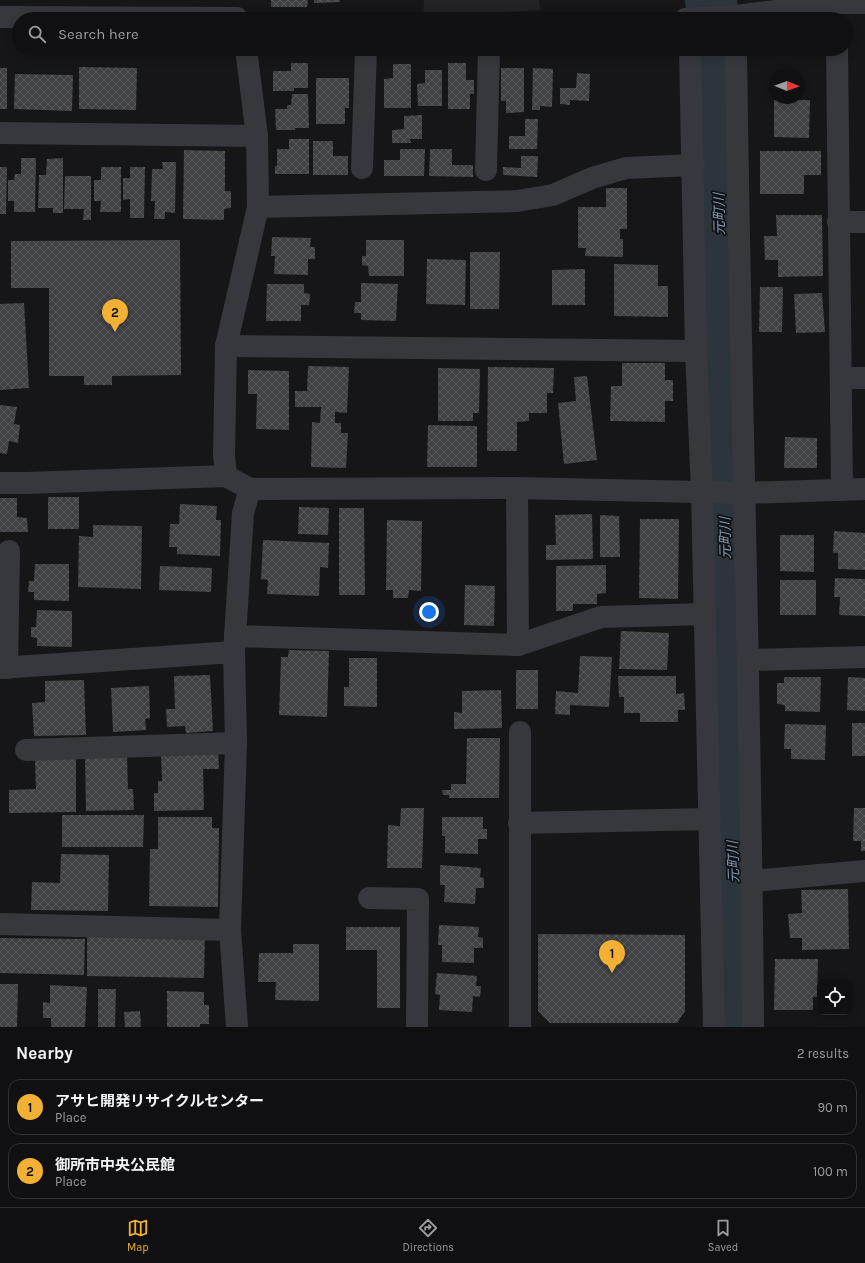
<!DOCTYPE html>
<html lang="en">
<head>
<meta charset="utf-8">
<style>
	body { margin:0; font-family:Karla,"Noto Sans JP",sans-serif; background:#1e1e20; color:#f1f3f6 }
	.controls { position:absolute; right:12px; bottom:12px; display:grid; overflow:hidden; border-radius:8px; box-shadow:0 2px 10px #0003 }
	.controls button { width:36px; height:36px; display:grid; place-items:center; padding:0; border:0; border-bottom:1px solid #303032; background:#101012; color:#f1f3f6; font:20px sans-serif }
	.compass { position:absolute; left:769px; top:68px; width:36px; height:36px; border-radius:50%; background:#101012; box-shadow:0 2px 10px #0003; rotate:91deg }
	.you { position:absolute; left:429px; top:612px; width:14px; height:14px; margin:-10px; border:3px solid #fff; border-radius:50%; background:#1a73e8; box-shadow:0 0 0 6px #1a73e833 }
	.badge { display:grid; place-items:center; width:26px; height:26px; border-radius:50%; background:#f2b134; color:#111; font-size:13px; font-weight:700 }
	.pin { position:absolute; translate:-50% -33px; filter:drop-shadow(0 1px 2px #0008) }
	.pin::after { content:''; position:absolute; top:21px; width:14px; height:12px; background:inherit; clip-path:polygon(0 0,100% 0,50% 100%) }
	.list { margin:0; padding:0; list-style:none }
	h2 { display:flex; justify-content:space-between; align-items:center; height:52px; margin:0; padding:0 16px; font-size:17px }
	h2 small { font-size:13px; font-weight:400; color:#9c9d9f }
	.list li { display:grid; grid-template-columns:26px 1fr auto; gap:12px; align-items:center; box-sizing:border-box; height:56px; margin:0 8px 8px; padding:0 8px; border:1px solid #303032; border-radius:12px }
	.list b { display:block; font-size:15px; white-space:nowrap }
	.list p { margin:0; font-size:13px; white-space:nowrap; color:#9c9d9f }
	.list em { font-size:13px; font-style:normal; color:#9c9d9f }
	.icon { flex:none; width:22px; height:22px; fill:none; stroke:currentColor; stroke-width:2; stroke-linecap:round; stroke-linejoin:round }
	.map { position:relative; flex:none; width:865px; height:1027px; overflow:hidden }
	.search { position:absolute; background:#101012; box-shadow:0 2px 10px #0003; left:12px; right:12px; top:12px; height:44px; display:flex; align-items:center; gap:10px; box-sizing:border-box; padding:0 14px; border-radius:22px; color:#9c9d9f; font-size:15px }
	.sheet { height:180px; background:#101012 }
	nav { display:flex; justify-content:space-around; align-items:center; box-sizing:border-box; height:56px; border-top:1px solid #303032; background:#101012; font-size:11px; color:#9c9d9f }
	nav a { display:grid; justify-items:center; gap:2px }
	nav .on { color:#f2b134 }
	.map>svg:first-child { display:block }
	.built { fill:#222225 }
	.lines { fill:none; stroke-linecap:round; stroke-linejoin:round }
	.river { stroke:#2c353c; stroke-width:52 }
	.building { fill:url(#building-cross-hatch) }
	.minor { stroke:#37383d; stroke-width:22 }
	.labels { text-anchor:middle; stroke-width:3.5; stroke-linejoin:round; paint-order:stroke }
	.water-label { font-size:14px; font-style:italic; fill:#7f9bb3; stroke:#111113 }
</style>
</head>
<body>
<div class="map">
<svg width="865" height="1027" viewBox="0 0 865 1027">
	<defs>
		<pattern id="building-cross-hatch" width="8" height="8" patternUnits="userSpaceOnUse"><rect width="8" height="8" fill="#404145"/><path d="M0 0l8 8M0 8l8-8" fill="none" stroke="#595a5e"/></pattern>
	</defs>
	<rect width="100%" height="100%" fill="#161618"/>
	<polygon class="built" points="424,0 539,0 540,10 423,17"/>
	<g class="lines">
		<g class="river">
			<polyline points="711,0 713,19"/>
			<polyline points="716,49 716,181 722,350 728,701 738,1027"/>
		</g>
	</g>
	<g class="building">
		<polygon points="271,0 308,0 307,7 271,7"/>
		<polygon points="314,0 340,0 340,2 314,3"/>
		<polygon points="291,63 308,63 308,88 294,88 294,91 273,91 273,71 291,71"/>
		<polygon points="448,63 466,63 466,80 474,80 474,94 470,94 470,109 448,109"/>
		<polygon points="393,64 411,64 411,108 384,108 384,79 393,78"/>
		<polygon points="79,67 137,68 136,110 79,109"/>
		<rect x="0" y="68" width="7" height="41"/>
		<polygon points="501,68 524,68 524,112 506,113 506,101 501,101"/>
		<polygon points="533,68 553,69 552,107 540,106 540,110 532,110"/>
		<polygon points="425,70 442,70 442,106 418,106 417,84 425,83"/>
		<polygon points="577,73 590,74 589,101 570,100 570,105 560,104 560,88 576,88"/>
		<polygon points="15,74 73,75 72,111 14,109"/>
		<polygon points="316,78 349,78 349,108 345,108 345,124 316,124"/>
		<polygon points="292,94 308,94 309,128 295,128 295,130 276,130 275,109 287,109 287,105 291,105"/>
		<polygon points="774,100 810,100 809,138 774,137"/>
		<polygon points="422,115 422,139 410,139 411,143 392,143 392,130 404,129 404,116"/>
		<polygon points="525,119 538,119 537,149 509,149 509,136 525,136"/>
		<polygon points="289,139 309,139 309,174 275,174 275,166 277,166 277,149 289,149"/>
		<polygon points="313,141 333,141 333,156 348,156 348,175 313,175"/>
		<polygon points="400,149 425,149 424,176 384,176 384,160 400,160"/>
		<polygon points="430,149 452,149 452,165 473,165 473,177 429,176"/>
		<polygon points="184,150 225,151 225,191 231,191 231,208 224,209 224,220 183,219"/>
		<polygon points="760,151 821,151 821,175 804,175 804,194 760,194"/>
		<polygon points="521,156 538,156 537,177 503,175 503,167 521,168"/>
		<polygon points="21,158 36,158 35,212 14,212 14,201 8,201 8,180 14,180 15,174 21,174"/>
		<polygon points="63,158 63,213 53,213 53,208 38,208 39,175 46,175 47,159"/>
		<polygon points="162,162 176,162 175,213 165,212 165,219 154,219 155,201 151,201 152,169 163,169"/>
		<polygon points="0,167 7,167 6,214 0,214"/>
		<polygon points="101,167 121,167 121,212 100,212 101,201 94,201 94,180 101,180"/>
		<polygon points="130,167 145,167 144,218 130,218 130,199 123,200 123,178 130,178"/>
		<polygon points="65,176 91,176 91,220 83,220 84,209 64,209"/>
		<polygon points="606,188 627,188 627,229 620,229 620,239 623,239 623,257 585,256 586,248 578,248 578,207 606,207"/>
		<polygon points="776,215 822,215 823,276 778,277 778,260 765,260 764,236 777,236"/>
		<polygon points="272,237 311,238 310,247 315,247 315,259 308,259 308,275 274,274 275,256 271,256"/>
		<polygon points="180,240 181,375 112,376 112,385 84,385 84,376 49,376 49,288 11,288 11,241"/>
		<polygon points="366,240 404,240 404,276 369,276 368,266 362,265 362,256 366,256"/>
		<polygon points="470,252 500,252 499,309 470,309"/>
		<polygon points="427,259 466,260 465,305 426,304"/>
		<polygon points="614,264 658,265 658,286 668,286 668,317 614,316"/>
		<polygon points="585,269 585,305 552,305 552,270"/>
		<polygon points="361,283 398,284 396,321 361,320 361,313 354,313 355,302 361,302"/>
		<polygon points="267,284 304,284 304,293 310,294 309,305 301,305 301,321 266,321"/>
		<polygon points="760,287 783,287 782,332 759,332"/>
		<polygon points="822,293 825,332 796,333 794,294"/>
		<polygon points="24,303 29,388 0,390 0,304"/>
		<polygon points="622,363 665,363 665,380 673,380 673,401 665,401 665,422 610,421 611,386 622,386"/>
		<polygon points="308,366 349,367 347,413 335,412 335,423 341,423 341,433 348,433 346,468 311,467 312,422 320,423 321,407 295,407 295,391 307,391"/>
		<polygon points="488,367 554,368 553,393 547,393 547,413 529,413 529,421 517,422 517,451 487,451"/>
		<polygon points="438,368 480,369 479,413 473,413 473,421 438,421"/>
		<polygon points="248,370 289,371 289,430 256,429 257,394 248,394"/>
		<polygon points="587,376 597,460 564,464 558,403 576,401 574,377"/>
		<polygon points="0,405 17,407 14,424 20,425 18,443 9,441 7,454 0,453"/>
		<polygon points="428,425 477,426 477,467 427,467"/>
		<polygon points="785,437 817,438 817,468 784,468"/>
		<rect x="48" y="497" width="31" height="32"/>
		<polygon points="0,498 17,498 17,517 27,518 28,532 0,532"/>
		<polygon points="180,504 217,506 216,520 221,520 220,556 177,554 177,547 169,547 170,524 179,524"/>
		<polygon points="299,507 329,508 328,535 298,534"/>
		<polygon points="339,508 364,508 365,595 339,595"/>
		<polygon points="592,514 593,559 546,560 546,545 556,545 555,515"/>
		<polygon points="600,515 619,516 620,557 600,557"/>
		<polygon points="640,519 679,519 678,599 639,598"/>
		<polygon points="387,520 422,521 421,591 409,590 408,598 393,598 393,590 386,590"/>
		<polygon points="93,525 142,526 141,589 78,587 79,536 93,537"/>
		<polygon points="834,531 865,533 865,570 838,569 838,553 833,553"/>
		<polygon points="780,535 814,535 814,572 780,571"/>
		<polygon points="263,540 329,543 328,568 320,567 319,596 267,594 268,580 261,579"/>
		<polygon points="35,564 69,564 69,601 34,600 34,592 28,592 29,581 34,581"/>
		<polygon points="606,565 606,593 597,594 597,604 573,604 573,611 556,611 556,566"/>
		<polygon points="160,566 212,568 211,592 159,590"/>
		<polygon points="835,578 865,579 865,616 839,615 840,597 834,597"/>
		<rect x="780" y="580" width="36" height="35"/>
		<polygon points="465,585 495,586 494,626 464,625"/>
		<polygon points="37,610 72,611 72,647 37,646 37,638 31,637 31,627 36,627"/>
		<polygon points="621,631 669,633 667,670 619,669"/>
		<polygon points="289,650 329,651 327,717 279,715 281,657 288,657"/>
		<polygon points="580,656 612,657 609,707 570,705 570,715 555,714 556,691 578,693"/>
		<polygon points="349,658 377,658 377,707 344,706 344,687 349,687"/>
		<rect x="516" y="670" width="22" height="39"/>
		<polygon points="210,675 213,731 186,733 185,726 167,727 166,709 175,709 174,676"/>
		<polygon points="618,676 676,676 676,694 684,693 685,710 678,710 678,722 640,722 640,713 624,713 624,697 619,697"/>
		<polygon points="784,677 821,677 820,712 785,711 785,705 777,704 777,683 784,683"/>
		<polygon points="848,677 865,678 865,711 847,710"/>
		<polygon points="84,680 86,735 34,736 32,703 45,702 45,681"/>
		<polygon points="149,686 150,718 145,719 146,730 113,732 111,688"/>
		<polygon points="501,690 502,728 454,729 454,712 462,713 462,691"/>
		<rect x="852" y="723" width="13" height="33"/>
		<polygon points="785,724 826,725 825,760 791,759 791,749 784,749"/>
		<polygon points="467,738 500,738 499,798 449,798 449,795 443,795 442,790 451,790 451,784 466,784"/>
		<polygon points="218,750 219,769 203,769 204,810 154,811 154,793 158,793 158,781 162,781 161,752"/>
		<polygon points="85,756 127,756 128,789 133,789 134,810 86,811"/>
		<polygon points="76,758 76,812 9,813 9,790 36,789 35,759"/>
		<polygon points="401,808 424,808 422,868 387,868 388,825 400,826"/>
		<polygon points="854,808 865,808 865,851 861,851 861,841 853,841"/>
		<polygon points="62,815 144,815 143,847 62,847"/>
		<polygon points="158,817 212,817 212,828 219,828 218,907 149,906 150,849 158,849"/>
		<polygon points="442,817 483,817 483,829 487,829 487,839 478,839 478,854 445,853 445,836 442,836"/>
		<polygon points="61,854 109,855 108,911 31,910 32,882 60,883"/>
		<polygon points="440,865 481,868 480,877 484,878 484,888 476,888 475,904 444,902 445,885 440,885"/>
		<polygon points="848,889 849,949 802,950 802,938 790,938 788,914 802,913 801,890"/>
		<polygon points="439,925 479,927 478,937 483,938 483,948 474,948 474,963 442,962 442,945 438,945"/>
		<polygon points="346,927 400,927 400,1008 377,1008 377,950 346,950"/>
		<polygon points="87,932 205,934 204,978 87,976"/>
		<polygon points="538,934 685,935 685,1011 677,1023 550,1023 538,1011"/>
		<polygon points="0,938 85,939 84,975 0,973"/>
		<polygon points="293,944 319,944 319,1001 275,1000 276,982 258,982 259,953 293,953"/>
		<polygon points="775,959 818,959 817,997 813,997 813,1010 774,1010"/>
		<polygon points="437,973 477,976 476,986 481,986 480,997 473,996 472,1012 439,1010 440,995 435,994"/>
		<polygon points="0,984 18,984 17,1027 0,1027"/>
		<polygon points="50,985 87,987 85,1027 51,1027 51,1018 43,1018 43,1002 50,1003"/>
		<polygon points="98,989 116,989 115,1027 98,1027"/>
		<polygon points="167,991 204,992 204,1005 209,1005 209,1024 200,1024 200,1027 167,1027"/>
		<polygon points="140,1011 141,1027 125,1027 124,1012"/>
	</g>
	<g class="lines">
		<g class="minor">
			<polyline points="0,17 237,18"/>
			<polyline points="685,19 736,16 836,3 865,3"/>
			<polyline points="690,49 696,351 702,492 714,1027"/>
			<path d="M736,49C740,375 751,701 753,1027"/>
			<polyline points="837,49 842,490"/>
			<polyline points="0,133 257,136"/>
			<polyline points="362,168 366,49"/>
			<polyline points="486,170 489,49"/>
			<polyline points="258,207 517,201 553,195 592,178 626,168 694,165"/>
			<polyline points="838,222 865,222"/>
			<polyline points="226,346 696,351"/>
			<polyline points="842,378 865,378"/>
			<polyline points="226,476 224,455 226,346 258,207 257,136 246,49"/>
			<polyline points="0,483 26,483 226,476 250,489 517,488 744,493 865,489"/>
			<polyline points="517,488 518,645"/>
			<polyline points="235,636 518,645 601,617 705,614"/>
			<polyline points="748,660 865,657"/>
			<polyline points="0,668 234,652"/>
			<polyline points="7,668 9,551"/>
			<polyline points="520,732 520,1027"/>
			<polyline points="26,750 236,743"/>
			<polyline points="519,823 710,819"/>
			<polyline points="752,881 865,871"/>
			<polyline points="369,898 418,899 417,1027"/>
			<polyline points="0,924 230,930"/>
			<polyline points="237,1027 230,930 236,743 234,652 243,513 250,489"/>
		</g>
	</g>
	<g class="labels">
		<g class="water-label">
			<text transform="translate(719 214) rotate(-91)" y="5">元町川</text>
			<text transform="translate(725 538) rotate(-91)" y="5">元町川</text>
			<text transform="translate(733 862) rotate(-92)" y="5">元町川</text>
		</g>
	</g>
</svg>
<div class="controls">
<button><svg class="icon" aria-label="locate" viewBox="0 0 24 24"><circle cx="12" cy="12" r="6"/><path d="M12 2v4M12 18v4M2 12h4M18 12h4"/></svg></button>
</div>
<svg class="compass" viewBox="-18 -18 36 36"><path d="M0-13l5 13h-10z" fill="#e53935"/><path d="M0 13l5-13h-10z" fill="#9c9d9f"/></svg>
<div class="you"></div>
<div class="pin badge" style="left:612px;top:973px">1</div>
<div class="pin badge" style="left:115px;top:332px">2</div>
<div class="search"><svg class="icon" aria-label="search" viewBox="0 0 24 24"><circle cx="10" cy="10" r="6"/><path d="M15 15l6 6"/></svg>Search here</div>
</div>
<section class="sheet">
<h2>Nearby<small>2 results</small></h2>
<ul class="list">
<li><span class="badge">1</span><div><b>アサヒ開発リサイクルセンター</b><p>Place</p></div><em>90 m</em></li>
<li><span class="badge">2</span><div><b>御所市中央公民館</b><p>Place</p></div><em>100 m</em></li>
</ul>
</section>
<nav>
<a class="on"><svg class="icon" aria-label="map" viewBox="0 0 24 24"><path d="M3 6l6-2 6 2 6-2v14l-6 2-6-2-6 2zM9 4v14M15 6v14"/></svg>Map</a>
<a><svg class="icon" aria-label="directions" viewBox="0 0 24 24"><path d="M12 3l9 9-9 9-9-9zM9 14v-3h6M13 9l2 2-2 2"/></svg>Directions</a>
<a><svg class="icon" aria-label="saved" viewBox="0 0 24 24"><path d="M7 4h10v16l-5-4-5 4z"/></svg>Saved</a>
</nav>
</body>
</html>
